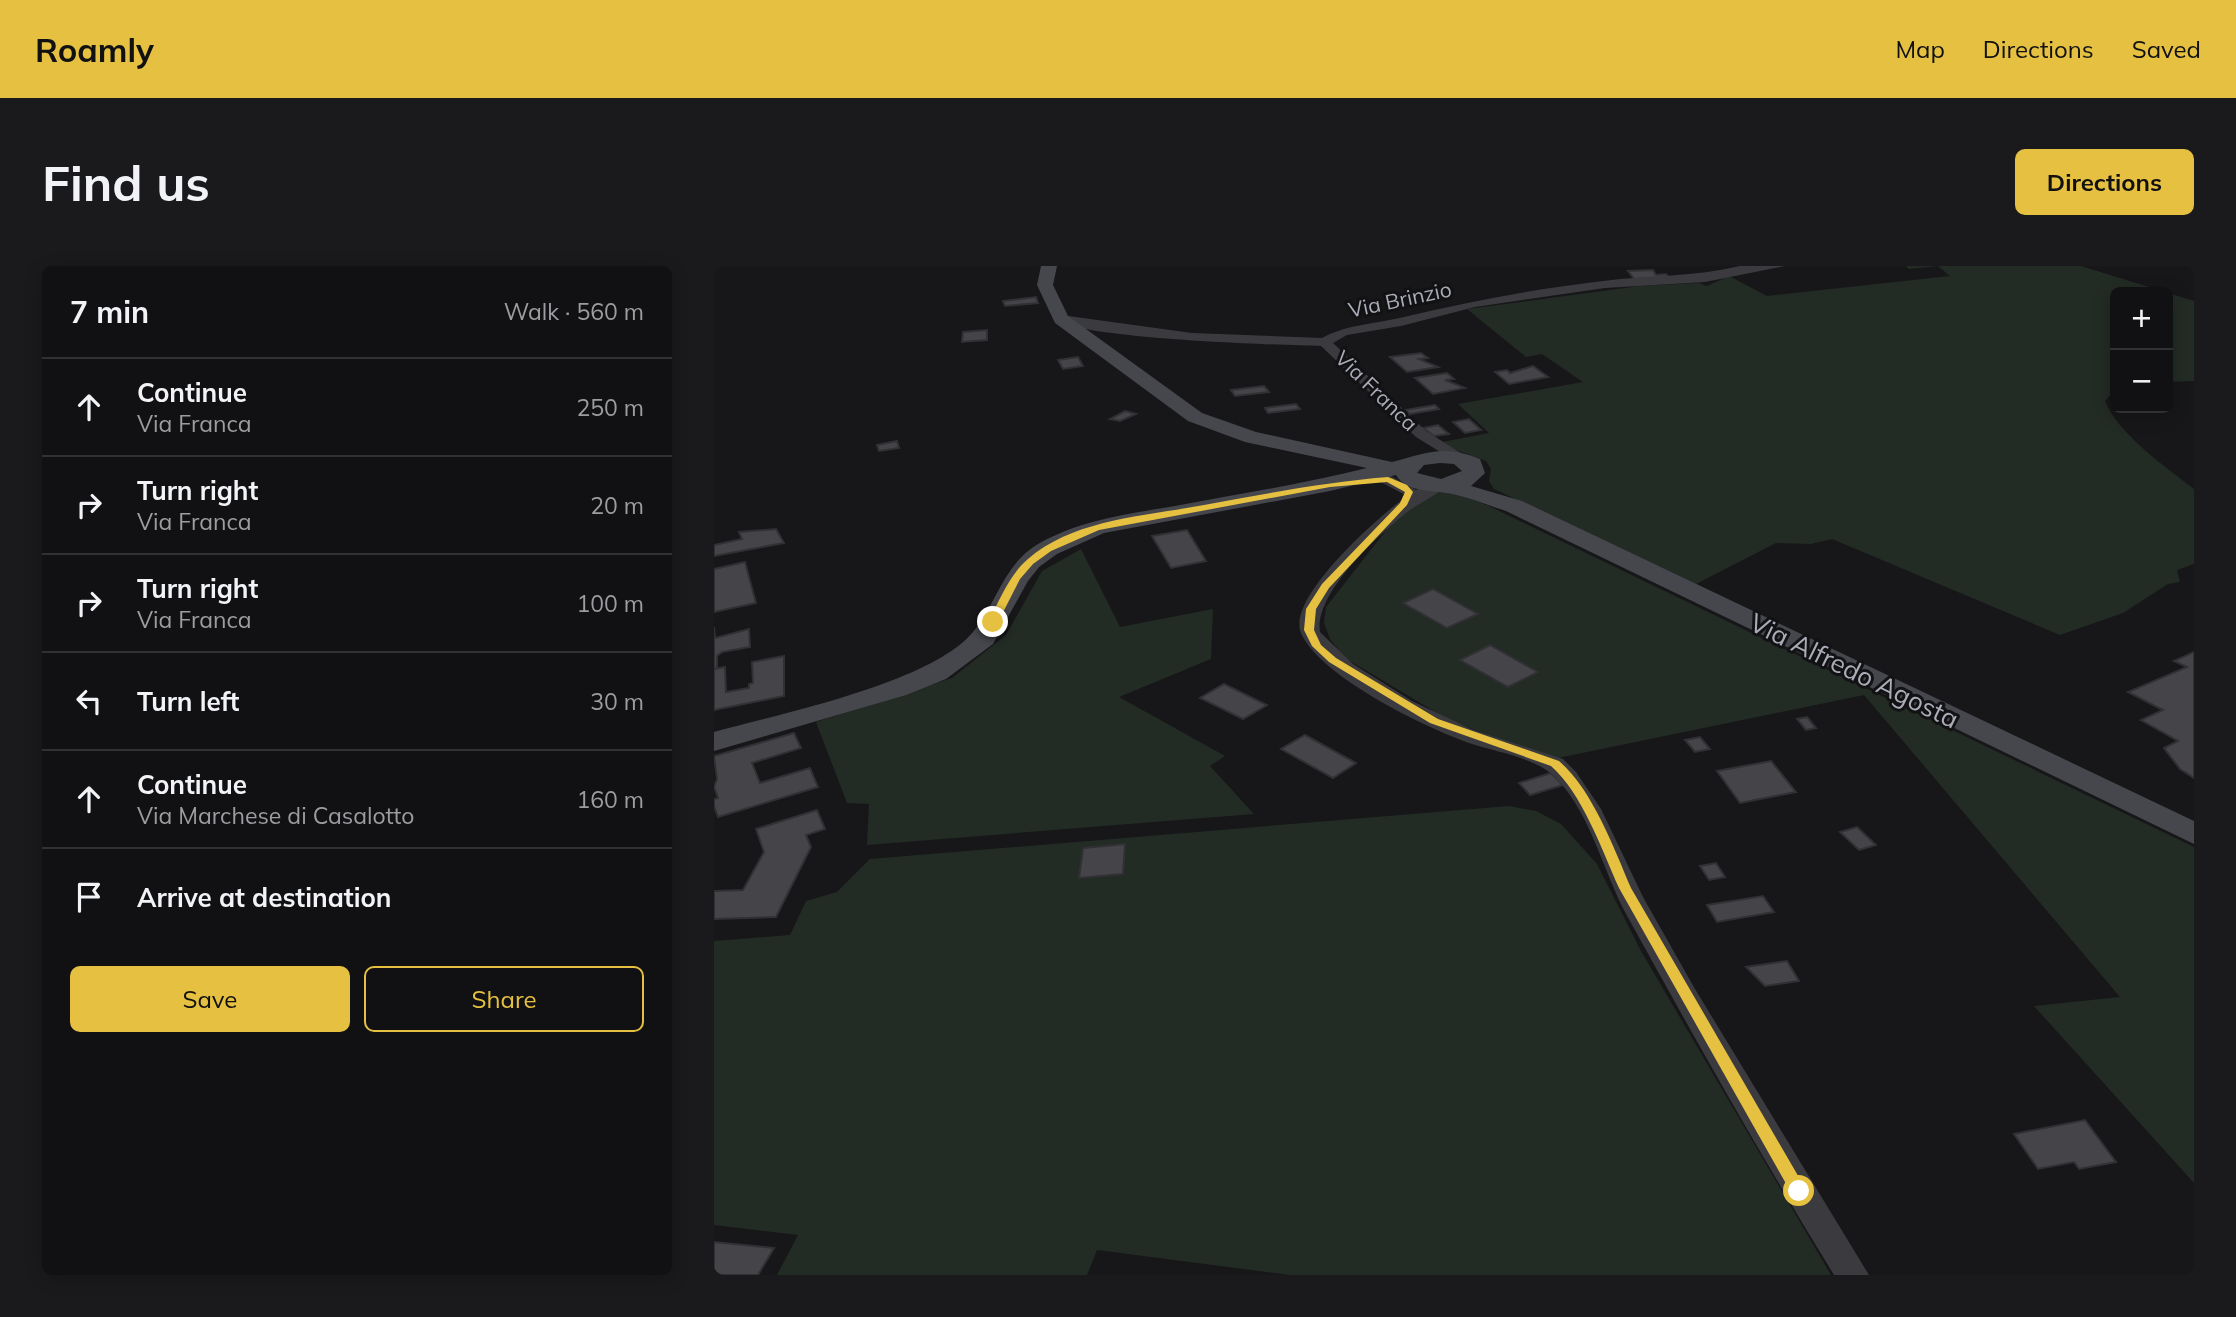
<!DOCTYPE html>
<html lang="en">
<head>
<meta charset="utf-8">
<style>
	body { margin:0; font-family:Mulish,sans-serif; background:#1a1a1c; color:#f1f3f6 }
	.controls { position:absolute; right:21px; top:21px; display:grid; overflow:hidden; border-radius:10px; box-shadow:0 4px 18px #0003 }
	.controls button { width:63px; height:63px; display:grid; place-items:center; padding:0; border:0; border-bottom:2px solid #303133; background:#111113; color:#f1f3f6; font:35px sans-serif }
	.stop { position:absolute; width:21px; height:21px; margin:-16px; border:5px solid #e6c041; border-radius:50%; background:#fff }
	.stop.end { background:#e6c041; border-color:#fff; box-shadow:0 2px 7px #0008 }
	.list { margin:0; padding:0; list-style:none }
	h2 { display:flex; justify-content:space-between; align-items:center; height:91px; margin:0; padding:0 28px; font-size:30px }
	h2 small { font-size:23px; font-weight:400; color:#9c9da0 }
	.list li { display:grid; grid-template-columns:46px 1fr auto; gap:21px; align-items:center; box-sizing:border-box; height:98px; padding:0 28px; border-top:2px solid #303133 }
	.list b { display:block; font-size:26px; white-space:nowrap }
	.list p { margin:0; font-size:23px; white-space:nowrap; color:#9c9da0 }
	.list em { font-size:23px; font-style:normal; color:#9c9da0 }
	.actions { display:flex; gap:14px; padding:21px 28px }
	.actions a { flex:1; padding:16px 0; border:2px solid #e6c041; border-radius:10px; text-align:center; font-size:24px; color:#e6c041 }
	.actions .main { background:#e6c041; color:#111 }
	.icon { flex:none; width:38px; height:38px; fill:none; stroke:currentColor; stroke-width:2; stroke-linecap:round; stroke-linejoin:round }
	.map { position:relative; flex:none; width:1480px; height:1009px; overflow:hidden; border-radius:10px }
	header { display:flex; align-items:center; gap:42px; box-sizing:border-box; height:98px; padding:0 35px; background:#e6c041; color:#111 }
	header strong { font-size:33px }
	nav { display:flex; gap:38px; margin-inline-start:auto; font-size:24px }
	.intro { display:flex; align-items:center; justify-content:space-between; box-sizing:border-box; height:168px; padding:0 42px }
	h1 { margin:0; font-size:49px }
	.button { padding:18px 32px; border-radius:10px; background:#e6c041; color:#111; font-size:24px; font-weight:700 }
	main { display:flex; gap:42px; padding:0 42px }
	aside { flex:1; background:#111113; border-radius:10px; box-shadow:0 4px 18px #0003 }
	.map>svg:first-child { display:block }
	.green { fill:#232b25 }
	.building { fill:#444449; stroke:#313135; stroke-width:2 }
	.lines { fill:none; stroke-linecap:round; stroke-linejoin:round }
	.street { fill:#3a3a3f; fill-rule:evenodd }
	.secondary { fill:#46474d; fill-rule:evenodd }
	.route { fill:#e6c041 }
	.labels { text-anchor:middle; stroke-width:6; stroke-linejoin:round; paint-order:stroke }
	.far-street-label { font-size:21px; fill:#aaadb8; stroke:#121214 }
	.street-label { font-size:26px; fill:#aaadb8; stroke:#121214 }
</style>
</head>
<body>
<header>
<strong>Roamly</strong>
<nav><a>Map</a><a>Directions</a><a>Saved</a></nav>
</header>
<div class="intro"><h1>Find us</h1><a class="button">Directions</a></div>
<main>
<aside>
<h2>7 min<small>Walk · 560 m</small></h2>
<ul class="list">
<li><svg class="icon" aria-label="ahead" viewBox="0 0 24 24"><path d="M12 20V5M6 11l6-6 6 6"/></svg><div><b>Continue</b><p>Via Franca</p></div><em>250 m</em></li>
<li><svg class="icon" aria-label="right" viewBox="0 0 24 24"><path d="M7 20v-9h11M14 6l5 5-5 5"/></svg><div><b>Turn right</b><p>Via Franca</p></div><em>20 m</em></li>
<li><svg class="icon" aria-label="right" viewBox="0 0 24 24"><path d="M7 20v-9h11M14 6l5 5-5 5"/></svg><div><b>Turn right</b><p>Via Franca</p></div><em>100 m</em></li>
<li><svg class="icon" aria-label="left" viewBox="0 0 24 24"><path d="M17 20v-9H6M10 6l-5 5 5 5"/></svg><div><b>Turn left</b></div><em>30 m</em></li>
<li><svg class="icon" aria-label="ahead" viewBox="0 0 24 24"><path d="M12 20V5M6 11l6-6 6 6"/></svg><div><b>Continue</b><p>Via Marchese di Casalotto</p></div><em>160 m</em></li>
<li><svg class="icon" aria-label="arrive" viewBox="0 0 24 24"><path d="M6 21V4h12l-3 4 3 4H6"/></svg><div><b>Arrive at destination</b></div></li>
</ul>
<div class="actions"><a class="main">Save</a><a>Share</a></div>
</aside>
<div class="map">
<svg width="1480" height="1009" viewBox="0 0 1480 1009">
	<rect width="100%" height="100%" fill="#171719"/>
	<g class="green">
		<path d="M1192,0H1367L1451,26H1401V124L1391,135C1404,168 1452,201 1480,223V298L1463,304L1466,316L1454,318L1409,347L1346,369L1118,273L1097,278L1062,277L982,318L780,223L775,215L777,203L772,195L723,177L775,167L744,138L869,116L828,88L812,91L753,43L926,20L985,17L993,20L1015,10L1053,30L1236,10L1224,0L1195,3Z"/>
		<polygon points="1454,27 1480,35 1480,115 1454,116"/>
		<polygon points="724,225 752,231 775,240 1480,581 1480,917 1320,740 1406,731 1150,429 839,493 735,454 631,392 616,373 610,357 612,341 692,239"/>
		<polygon points="367,283 406,361 499,343 497,393 405,431 511,490 496,500 540,548 153,579 155,538 133,537 102,456 238,412 292,369 328,305"/>
		<polygon points="795,540 822,545 847,558 883,598 927,685 1117,1009 576,1009 383,984 373,1009 63,1009 84,969 0,959 0,675 76,669 92,635 123,626 156,593"/>
	</g>
	<g class="building">
		<polygon points="939,4 942,9 952,8 955,12 920,13 914,5"/>
		<polygon points="322,31 324,37 291,40 289,35"/>
		<polygon points="273,64 273,74 248,76 249,66"/>
		<polygon points="707,87 714,92 705,93 724,101 693,106 676,91"/>
		<polygon points="364,91 369,100 349,103 344,94"/>
		<polygon points="819,100 834,111 795,118 781,106 793,104 796,107"/>
		<polygon points="733,107 740,113 731,114 751,122 719,128 701,112"/>
		<polygon points="550,120 555,126 521,130 517,124"/>
		<polygon points="582,138 586,143 554,147 551,142"/>
		<polygon points="721,139 725,143 696,148 691,144"/>
		<polygon points="411,145 422,148 406,155 396,153"/>
		<polygon points="755,153 767,164 751,167 739,156"/>
		<polygon points="724,159 735,168 720,170 709,162"/>
		<polygon points="183,175 185,182 165,185 163,179"/>
		<polygon points="62,263 70,277 0,290 0,279 28,273 25,266"/>
		<polygon points="473,264 492,295 457,302 438,270"/>
		<polygon points="31,296 42,337 0,346 0,303"/>
		<polygon points="719,323 764,348 733,362 689,337"/>
		<polygon points="0,361 1,372 35,363 36,381 8,386 3,390 3,402 0,403"/>
		<polygon points="776,379 824,406 794,421 746,394"/>
		<polygon points="1480,386 1480,512 1466,503 1450,482 1464,475 1427,454 1449,444 1414,426 1473,401 1460,395"/>
		<polygon points="70,390 70,430 0,444 0,403 11,401 12,426 35,422 35,418 39,417 38,396"/>
		<polygon points="510,418 553,439 529,453 486,432"/>
		<polygon points="1093,451 1102,462 1092,464 1083,453"/>
		<polygon points="80,467 87,482 38,497 46,517 96,502 104,521 4,551 0,540 0,533 4,532 0,521 3,513 0,490"/>
		<polygon points="591,469 642,497 619,512 567,483"/>
		<polygon points="986,471 996,483 981,486 971,474"/>
		<polygon points="1057,495 1082,526 1026,537 1003,505"/>
		<polygon points="837,507 849,519 816,529 805,517"/>
		<polygon points="103,544 111,563 92,569 97,581 62,651 0,653 0,625 29,624 50,586 42,563"/>
		<polygon points="1143,561 1162,579 1145,584 1126,566"/>
		<polygon points="411,578 409,608 365,612 369,582"/>
		<polygon points="1002,597 1011,611 995,614 986,600"/>
		<polygon points="1049,630 1060,646 1003,656 993,639"/>
		<polygon points="1073,695 1085,715 1051,720 1032,701"/>
		<polygon points="1371,854 1402,896 1365,903 1360,896 1324,903 1300,868"/>
		<polygon points="0,976 60,982 44,1009 0,1009"/>
	</g>
	<g class="lines">
		<g class="street">
			<path d="M1026,0H1071L991,16L891,22L761,41L687,60L633,69L619,77L712,165L750,189V195L744,197L702,171L607,80C565,79 365,73 341,53L347,49L478,67L608,72C634,58 661,58 690,51C756,35 821,23 889,15C935,9 980,11 1026,0Z"/>
			<path d="M673,208L702,224L724,214L732,219C723,230 704,237 692,247C663,270 600,328 606,366L639,398L698,435L757,463L849,493L862,506L887,543L929,631L981,723L1155,1009H1120C1047,890 978,768 911,646C889,604 877,550 844,514C824,492 786,487 758,478C714,463 606,411 587,367C572,332 665,250 693,230L667,216V210Z"/>
		</g>
		<path class="secondary" d="M327,0H343L339,19L354,50L488,147L542,166L678,196C713,187 729,178 766,193L771,207L757,220L808,235L1480,555V578L792,245C773,239 752,230 732,227C715,224 692,226 682,209L616,225L390,267L343,288L325,301L314,315L279,378L232,413L192,429L0,485V466C65,448 217,417 259,366C283,337 289,299 324,278C366,254 414,248 461,240C525,228 589,218 653,202L531,176L474,155L341,57L323,19ZM726,197L740,198L748,205L727,213L703,207L710,199Z"/>
	</g>
	<path class="route" d="M674,211L693,219L699,226L693,239L615,322L602,343L600,364L607,379L622,392L724,453L845,495C878,523 900,582 917,622L1090,920V930H1079L905,622C888,584 868,527 837,500L716,457L615,396L598,380L590,364L592,343L608,318L686,237L691,226L673,216L616,221L385,264L337,285L319,298L306,313L283,358L274,356C286,334 295,309 314,293C360,253 432,250 490,239C551,228 611,216 674,211Z"/>
	<g class="labels">
		<g class="far-street-label">
			<text transform="translate(686 34) rotate(-12)" y="7">Via Brinzio</text>
			<text transform="translate(662 125) rotate(44)" y="7">Via Franca</text>
		</g>
		<g class="street-label">
			<text transform="translate(1140 405) rotate(26)" y="9">Via Alfredo Agosta</text>
		</g>
	</g>
</svg>
<div class="controls">
<button>+</button>
<button>−</button>
</div>
<div class="stop" style="left:1085px;top:925px"></div>
<div class="stop end" style="left:279px;top:356px"></div>
</div>
</main>
</body>
</html>
